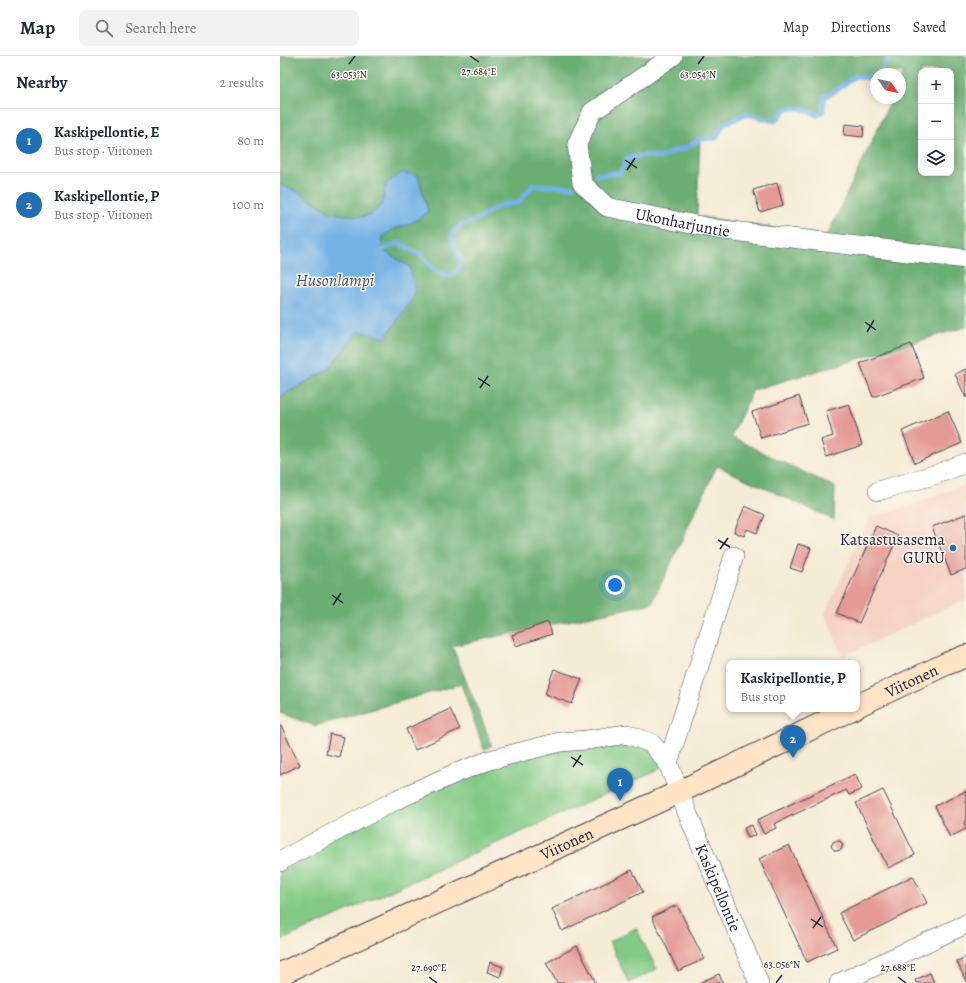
<!DOCTYPE html>
<html lang="en">
<head>
<meta charset="utf-8">
<style>
	body { margin:0; font-family:Alegreya,serif; background:#f2f2f3; color:#1f2937 }
	.controls { position:absolute; right:12px; top:12px; display:grid; overflow:hidden; border-radius:8px; box-shadow:0 2px 10px #0003 }
	.controls button { width:36px; height:36px; display:grid; place-items:center; padding:0; border:0; border-bottom:1px solid #e0e1e3; background:#fff; color:#1f2937; font:20px sans-serif }
	.compass { position:absolute; left:590px; top:12px; width:36px; height:36px; border-radius:50%; background:#fff; box-shadow:0 2px 10px #0003; rotate:124deg }
	.you { position:absolute; left:335px; top:529px; width:14px; height:14px; margin:-10px; border:3px solid #fff; border-radius:50%; background:#1a73e8; box-shadow:0 0 0 6px #1a73e833 }
	.badge { display:grid; place-items:center; width:26px; height:26px; border-radius:50%; background:#1f6fb2; color:#fff; font-size:13px; font-weight:700 }
	.pin { position:absolute; translate:-50% -33px; filter:drop-shadow(0 1px 2px #0008) }
	.pin::after { content:''; position:absolute; top:21px; width:14px; height:12px; background:inherit; clip-path:polygon(0 0,100% 0,50% 100%) }
	.popup { position:absolute; left:446px; top:604px; width:134px; height:52px; box-sizing:border-box; display:grid; place-content:center; border-radius:8px; background:#fff; filter:drop-shadow(0 1px 3px #0005); font-size:13px; white-space:nowrap; color:#747a83 }
	.popup b { font-size:15px; color:#1f2937 }
	.popup::after { content:''; position:absolute; left:50%; top:100%; margin-left:-8px; border:8px solid transparent; border-top-color:#fff }
	.list { margin:0; padding:0; list-style:none }
	h2 { display:flex; justify-content:space-between; align-items:center; height:52px; margin:0; padding:0 16px; font-size:17px }
	h2 small { font-size:13px; font-weight:400; color:#747a83 }
	.list li { display:grid; grid-template-columns:26px 1fr auto; gap:12px; align-items:center; box-sizing:border-box; height:64px; padding:0 16px; border-top:1px solid #e0e1e3 }
	.list b { display:block; font-size:15px; white-space:nowrap }
	.list p { margin:0; font-size:13px; white-space:nowrap; color:#747a83 }
	.list em { font-size:13px; font-style:normal; color:#747a83 }
	.icon { flex:none; width:22px; height:22px; fill:none; stroke:currentColor; stroke-width:2; stroke-linecap:round; stroke-linejoin:round }
	.map { position:relative; flex:none; width:686px; height:927px; overflow:hidden }
	header { display:flex; align-items:center; gap:24px; box-sizing:border-box; height:56px; padding:0 20px; background:#fff; border-bottom:1px solid #e0e1e3 }
	header strong { font-size:19px }
	nav { display:flex; gap:22px; margin-inline-start:auto; font-size:14px }
	.search { width:280px; height:36px; background:#f2f2f3; display:flex; align-items:center; gap:10px; box-sizing:border-box; padding:0 14px; border-radius:8px; color:#747a83; font-size:15px }
	main { display:flex }
	aside { flex:1; background:#fff }
	.map>svg:first-child { display:block }
	.built { fill:#f6d2c3 }
	.green { fill:#83ca86; stroke:#527660 }
	.forest { fill:#6aae73; stroke:#466857; fill-rule:evenodd }
	.water { fill:#74b2e6; stroke:#4b6a90 }
	.lines { fill:none; stroke-linecap:round; stroke-linejoin:round }
	.stream { stroke:#74b2e6; stroke-width:5 }
	.building { fill:#e49b95 }
	.street-casing { stroke:#424052; stroke-width:20 }
	.secondary-casing { stroke:#424052; stroke-width:24 }
	.street { stroke:#fff; stroke-width:19 }
	.secondary { stroke:#ffe4c6; stroke-width:22 }
	.ticks { fill:none; stroke:#22223b; stroke-width:1.5 }
	.poi-dot { fill:#1f6fb2; stroke:#fbf7ec; stroke-width:1.5 }
	.labels { text-anchor:middle; stroke-width:3; stroke-linejoin:round; paint-order:stroke }
	.street-label { font-size:16px; fill:#22223b; stroke:#fbf7ec }
	.poi-label { font-size:16px; fill:#22223b; stroke:#fbf7ec; text-anchor:end }
	.water-label { font-size:17px; font-style:italic; fill:#3f5477; stroke:#fbf7ec }
	.ticks-label { font-size:10px; text-anchor:middle; fill:#22223b; stroke:#fbf7ec; stroke-width:3; stroke-linejoin:round; paint-order:stroke }
</style>
</head>
<body>
<header>
<strong>Map</strong>
<div class="search"><svg class="icon" aria-label="search" viewBox="0 0 24 24"><circle cx="10" cy="10" r="6"/><path d="M15 15l6 6"/></svg>Search here</div>
<nav><a>Map</a><a>Directions</a><a>Saved</a></nav>
</header>
<main>
<aside>
<h2>Nearby<small>2 results</small></h2>
<ul class="list">
<li><span class="badge">1</span><div><b>Kaskipellontie, E</b><p>Bus stop · Viitonen</p></div><em>80 m</em></li>
<li><span class="badge">2</span><div><b>Kaskipellontie, P</b><p>Bus stop · Viitonen</p></div><em>100 m</em></li>
</ul>
</aside>
<div class="map">
<svg width="686" height="927" viewBox="0 0 686 927">
	<rect width="100%" height="100%" fill="#fbf7ec"/>
	<filter id="ink" filterUnits="userSpaceOnUse"><feTurbulence type="fractalNoise" baseFrequency=".025" numOctaves="2"/><feDisplacementMap in="SourceGraphic" scale="8" xChannelSelector="R" yChannelSelector="G"/><feConvolveMatrix kernelMatrix="1 2 1 2 8 2 1 2 1" color-interpolation-filters="sRGB"/></filter>
	<filter id="wash" filterUnits="userSpaceOnUse"><feTurbulence type="fractalNoise" baseFrequency=".012" numOctaves="4" result="noise"/><feDisplacementMap in="SourceGraphic" scale="16" xChannelSelector="R" yChannelSelector="G"/><feGaussianBlur stdDeviation="0.9" result="paint"/><feColorMatrix in="noise" values="0 0 0 0 0 0 0 0 0 0 0 0 0 0 0 0 0 1.4 0 .05"/><feComposite in="paint" operator="in"/></filter>
	<g filter="url(#wash)">
		<rect width="100%" height="100%" fill="#f5ecd6"/>
		<polygon class="built" points="686,428 686,543 562,601 545,557 590,461 631,449"/>
		<g class="green">
			<polygon points="347,678 388,707 374,716 0,885 0,806 176,717"/>
			<polygon points="356,872 377,913 349,927 329,886"/>
		</g>
		<path class="forest" d="M0,0H686V271L473,334L451,381L555,431L554,464L437,410L372,547L172,590L212,689L204,694L181,628L35,670L0,657V341L49,313L129,210L102,194L103,180L114,173L125,170L148,155L138,119L106,128L102,149L90,159L81,161L52,157L17,135L0,129ZM641,15H671V117H641ZM624,16L620,24V42H612L547,180L417,160L420,83L436,82L444,68L466,58L495,65L507,52H520L537,59L543,55L544,41L557,34L575,20L587,22L600,17Z"/>
		<polygon class="water" points="121,117 138,119 148,155 137,164 125,170 114,173 103,180 102,194 129,210 133,223 135,239 105,282 78,275 49,313 0,341 0,129 17,135 52,157 81,161 90,159 102,149 106,128"/>
		<g class="lines">
			<g class="stream">
				<path d="M598,18C604,15 606,6 609,0"/>
				<polyline points="316,119 340,117 347,103 366,99 381,102 393,95 406,92 420,83 436,82 444,68 466,58 495,65 507,52 520,52 537,59 543,55 544,41 557,34 575,20 587,22 596,19"/>
				<polyline points="102,194 118,187 142,199 151,211 163,219 170,220 178,213 182,205 175,192 171,179 181,169 196,164 220,149 238,147 253,129 293,131"/>
			</g>
		</g>
		<g id="blocks">
			<g class="building">
				<polygon points="565,68 584,70 583,81 564,79"/>
				<polygon points="497,127 503,149 480,156 473,134"/>
				<polygon points="631,288 644,322 593,341 580,307"/>
				<polygon points="686,313 686,342 675,318"/>
				<polygon points="519,340 528,367 481,382 472,356"/>
				<polygon points="569,348 582,389 546,401 541,384 553,380 546,355"/>
				<polygon points="668,355 682,387 635,407 622,375"/>
				<polygon points="465,450 485,459 477,477 467,473 464,480 454,476"/>
				<polygon points="686,458 686,513 671,519 652,471"/>
				<polygon points="596,470 618,480 579,567 557,557"/>
				<polygon points="518,488 531,492 522,516 510,512"/>
				<polygon points="268,566 272,578 236,590 232,579"/>
				<polygon points="274,613 302,623 292,648 265,638"/>
				<polygon points="170,653 180,673 135,694 126,673"/>
				<polygon points="0,668 20,709 0,719"/>
				<polygon points="50,678 64,681 59,701 46,698"/>
				<polygon points="575,718 582,733 569,739 566,734 494,768 496,772 484,778 477,764"/>
				<polygon points="603,734 635,799 608,812 576,747"/>
				<polygon points="686,735 686,765 684,766 686,773 670,781 655,750"/>
				<polygon points="472,769 476,779 468,782 464,772"/>
				<polygon points="554,785 560,785 563,789 561,794 555,795 551,790"/>
				<polygon points="509,789 557,892 527,906 479,803"/>
				<polygon points="352,814 363,836 282,875 272,853"/>
				<polygon points="633,820 647,847 573,884 559,857"/>
				<polygon points="397,849 424,903 398,915 372,861"/>
				<polygon points="297,890 316,927 277,927 266,907"/>
				<polygon points="686,901 686,926 677,905"/>
				<polygon points="210,906 223,911 220,921 207,916"/>
				<polygon points="650,917 654,927 636,927 635,924"/>
				<polygon points="439,918 443,927 419,927"/>
			</g>
		</g>
	</g>
	<g filter="url(#ink)">
		<use href="#blocks" fill-opacity="0" stroke="#424052" stroke-width="1"/>
		<g class="lines">
			<defs>
				<g id="street">
					<path id="s1" d="M393,0L312,56L297,88L302,127L327,151L436,173L686,203"/>
					<polyline points="598,435 657,418 686,407"/>
					<polyline points="388,707 454,500"/>
					<path id="s2" d="M0,806L5,802L118,743L176,717L210,704L280,686L307,684L347,678L371,687L388,707L409,761L479,927"/>
					<polyline points="559,927 686,868"/>
				</g>
				<g id="secondary">
					<path id="s3" d="M577,650L666,608L686,600"/>
					<path id="s4" d="M0,918L399,736L572,653"/>
				</g>
			</defs>
			<use href="#street" class="street-casing"/>
			<use href="#secondary" class="secondary-casing"/>
			<use href="#street" class="street"/>
			<use href="#secondary" class="secondary"/>
		</g>
	</g>
	<path class="ticks" d="M190,0L199,6M69,8L75,0M418,8L424,0M345,104L357,112M347,114L355,102M585,266L596,274M587,276L594,264M198,322L210,330M200,332L208,320M438,484L450,491M440,493L448,482M52,539L63,547M53,549L61,537M291,701L303,709M293,711L301,699M531,863L543,871M533,872L541,861M149,921L157,927M618,921L626,927M496,927L502,919"/>
	<circle class="poi-dot" cx="673" cy="492" r="4"/>
	<g class="labels">
		<g class="street-label">
			<text dy="6" stroke="none"><textPath href="#s1" startOffset="285">Ukonharjuntie</textPath></text>
			<text dy="6" stroke="none"><textPath href="#s3" startOffset="60">Viitonen</textPath></text>
			<text dy="6" stroke="none"><textPath href="#s4" startOffset="315">Viitonen</textPath></text>
			<text dy="6" stroke="none"><textPath href="#s2" startOffset="560">Kaskipellontie</textPath></text>
		</g>
		<g class="poi-label">
			<text x="665" y="489">Katsastusasema<tspan x="665" dy="18">GURU</tspan></text>
		</g>
		<g class="water-label">
			<text x="55" y="230">Husonlampi</text>
		</g>
	</g>
	<g class="ticks-label">
		<text x="199" y="19">27.684°E</text>
		<text x="69" y="22">63.053°N</text>
		<text x="418" y="22">63.054°N</text>
		<text x="502" y="912">63.056°N</text>
		<text x="149" y="915">27.690°E</text>
		<text x="618" y="915">27.688°E</text>
	</g>
</svg>
<div class="controls">
<button>+</button>
<button>−</button>
<button><svg class="icon" aria-label="layers" viewBox="0 0 24 24"><path d="M12 4l9 5-9 5-9-5zM3 14l9 5 9-5"/></svg></button>
</div>
<svg class="compass" viewBox="-18 -18 36 36"><path d="M0-13l5 13h-10z" fill="#e53935"/><path d="M0 13l5-13h-10z" fill="#747a83"/></svg>
<div class="you"></div>
<div class="pin badge" style="left:340px;top:745px">1</div>
<div class="pin badge" style="left:513px;top:702px">2</div>
<div class="popup"><b>Kaskipellontie, P</b>Bus stop</div>
</div>
</main>
</body>
</html>
